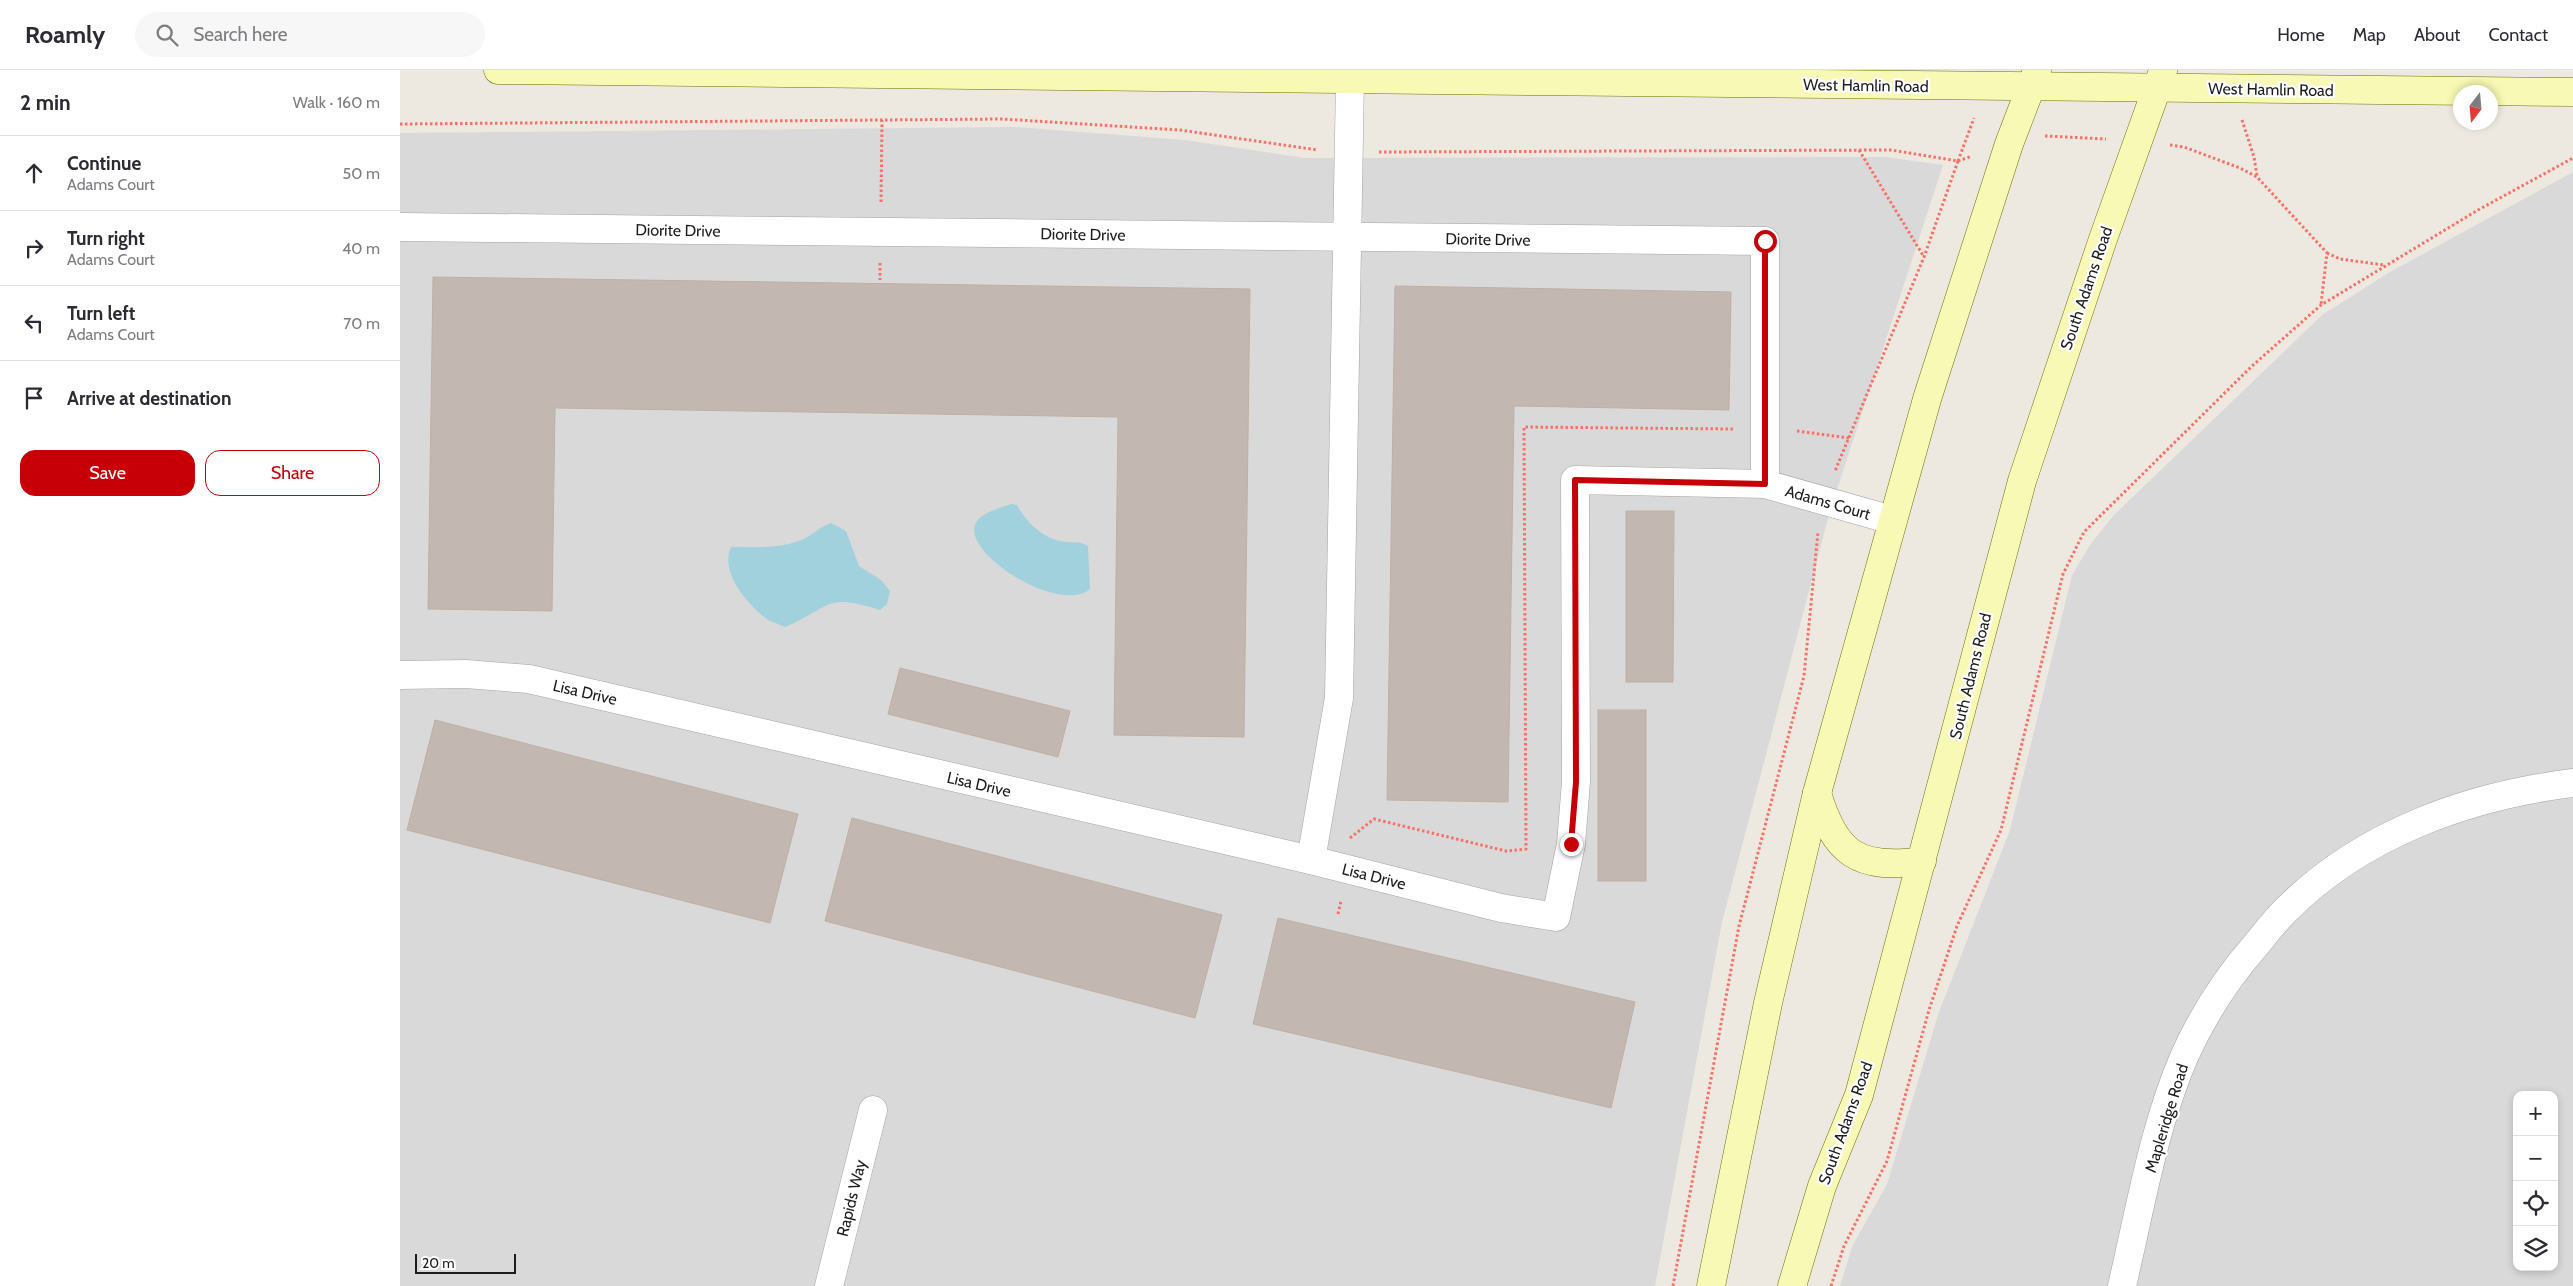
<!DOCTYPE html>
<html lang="en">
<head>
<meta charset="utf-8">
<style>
	body { margin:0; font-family:Cabin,sans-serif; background:#f7f7f7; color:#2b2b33 }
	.controls { position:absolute; right:15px; bottom:15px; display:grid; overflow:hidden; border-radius:10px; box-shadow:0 2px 8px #0003 }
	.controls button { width:45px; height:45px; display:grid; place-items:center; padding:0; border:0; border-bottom:1px solid #e1e1e2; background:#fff; color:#2b2b33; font:25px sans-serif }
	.compass { position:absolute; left:2053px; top:15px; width:45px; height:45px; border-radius:50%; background:#fff; box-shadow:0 2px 8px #0003; rotate:196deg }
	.scale { position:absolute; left:15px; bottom:12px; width:101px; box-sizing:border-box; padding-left:5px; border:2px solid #1c1c1c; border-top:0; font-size:14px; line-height:18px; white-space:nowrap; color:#1c1c1c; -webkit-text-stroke:4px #fff; paint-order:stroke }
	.stop { position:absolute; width:15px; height:15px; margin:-11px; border:4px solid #c70008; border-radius:50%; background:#fff }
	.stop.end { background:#c70008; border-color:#fff; box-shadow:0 1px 5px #0008 }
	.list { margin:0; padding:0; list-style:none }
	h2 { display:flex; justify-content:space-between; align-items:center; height:65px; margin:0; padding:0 20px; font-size:21px }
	h2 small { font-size:16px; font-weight:400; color:#7c7c81 }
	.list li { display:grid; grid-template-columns:32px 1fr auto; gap:15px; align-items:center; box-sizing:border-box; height:75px; padding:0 20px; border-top:1px solid #e1e1e2 }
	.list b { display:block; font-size:19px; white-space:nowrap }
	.list p { margin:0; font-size:16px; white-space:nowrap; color:#7c7c81 }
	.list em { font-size:16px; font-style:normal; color:#7c7c81 }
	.actions { display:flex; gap:10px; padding:15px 20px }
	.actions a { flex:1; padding:11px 0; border:1px solid #c70008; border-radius:15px; text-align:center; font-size:18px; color:#c70008 }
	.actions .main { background:#c70008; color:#fff }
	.icon { flex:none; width:28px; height:28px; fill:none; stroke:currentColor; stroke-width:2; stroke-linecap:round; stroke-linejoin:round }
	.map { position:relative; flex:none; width:2173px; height:1216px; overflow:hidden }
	header { display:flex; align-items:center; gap:30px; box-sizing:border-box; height:70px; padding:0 25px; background:#fff; border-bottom:1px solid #e1e1e2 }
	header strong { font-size:24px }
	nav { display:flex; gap:28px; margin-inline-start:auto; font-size:18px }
	.search { width:350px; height:45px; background:#f7f7f7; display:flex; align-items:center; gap:12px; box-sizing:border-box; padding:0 18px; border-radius:28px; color:#7c7c81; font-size:19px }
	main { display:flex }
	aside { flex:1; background:#fff }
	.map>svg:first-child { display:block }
	.residential { fill:#dad9d9; fill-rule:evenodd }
	.water { fill:#a1d1dc }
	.building { fill:#c2b8b1; stroke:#bfafa4 }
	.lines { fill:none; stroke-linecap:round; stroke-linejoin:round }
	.street-casing { stroke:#a3a3a3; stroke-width:29 }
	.secondary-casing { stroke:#6a7105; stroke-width:29 }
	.path { stroke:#f97066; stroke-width:3; stroke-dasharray:2.5 2.5; stroke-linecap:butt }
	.street { stroke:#fff; stroke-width:28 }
	.secondary { stroke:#f8f9b4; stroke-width:28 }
	.route { stroke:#c70008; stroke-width:6 }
	.labels { text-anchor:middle; stroke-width:4.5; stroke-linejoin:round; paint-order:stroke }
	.street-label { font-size:16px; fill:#1c1c1c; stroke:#fff }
</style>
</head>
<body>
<header>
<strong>Roamly</strong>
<div class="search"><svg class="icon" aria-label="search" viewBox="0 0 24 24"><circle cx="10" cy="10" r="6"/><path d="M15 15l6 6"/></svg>Search here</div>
<nav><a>Home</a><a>Map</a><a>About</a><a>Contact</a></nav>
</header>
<main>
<aside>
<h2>2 min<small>Walk · 160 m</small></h2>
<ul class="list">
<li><svg class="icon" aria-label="ahead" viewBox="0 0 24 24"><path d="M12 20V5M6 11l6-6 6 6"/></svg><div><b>Continue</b><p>Adams Court</p></div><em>50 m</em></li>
<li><svg class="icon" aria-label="right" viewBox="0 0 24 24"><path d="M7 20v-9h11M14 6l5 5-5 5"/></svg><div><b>Turn right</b><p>Adams Court</p></div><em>40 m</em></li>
<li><svg class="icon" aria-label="left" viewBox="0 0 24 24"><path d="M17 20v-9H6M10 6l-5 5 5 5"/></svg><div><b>Turn left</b><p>Adams Court</p></div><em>70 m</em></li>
<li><svg class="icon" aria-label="arrive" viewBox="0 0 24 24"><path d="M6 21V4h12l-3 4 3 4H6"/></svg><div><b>Arrive at destination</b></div></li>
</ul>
<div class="actions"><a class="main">Save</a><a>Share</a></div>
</aside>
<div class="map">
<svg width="2173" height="1216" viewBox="0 0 2173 1216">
	<rect width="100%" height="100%" fill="#ede9e1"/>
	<g class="residential">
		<polygon points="616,57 785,70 905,88 1485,87 1543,95 1430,441 1322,852 1255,1216 0,1216 0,63"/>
		<path d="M2173,102V1216H1440L1452,1177L1487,1114L1539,942L1610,760L1672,505L1690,475L1713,446L1922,245L1990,202ZM2117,1025H2154V1197H2117Z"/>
	</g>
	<g class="water">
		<path d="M611,434L617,435C627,453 644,470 666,472C675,473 680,471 688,476L690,519C659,545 564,484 575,455C579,443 600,438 611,434Z"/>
		<path d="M431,453L446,461L459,496L481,510L490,521L487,534L480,540C424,522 432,537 385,557C379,554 370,552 364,547C345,531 320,502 331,477C354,477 380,479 401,470C412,466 419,457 431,453Z"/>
	</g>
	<g class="building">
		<polygon points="33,207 850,219 844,667 714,665 718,347 155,338 152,541 28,539"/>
		<polygon points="995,216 1331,222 1329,340 1114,336 1108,732 987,730"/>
		<polygon points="1226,441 1274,441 1273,612 1226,612"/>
		<polygon points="500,598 670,641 658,687 488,644"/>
		<rect x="1198" y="640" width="48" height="171"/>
		<polygon points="35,650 398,744 370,853 7,760"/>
		<polygon points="452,748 822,845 795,948 425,851"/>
		<polygon points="878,848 1235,932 1211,1038 853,954"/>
	</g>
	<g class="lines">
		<defs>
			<g id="street">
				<polyline points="0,157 1365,171 1365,414"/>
				<polyline points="0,605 66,604 129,609 911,790 1101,838 1156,847 1171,774 1176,712 1175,410 1365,414 1492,450"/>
				<polyline points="911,790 939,628 950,9"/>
				<polyline points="429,1216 473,1040"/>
				<path d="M1722,1216C1740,1140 1753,1059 1784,987C1802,947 1827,908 1855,876C1865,864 1874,852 1885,841C1961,764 2068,726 2173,713"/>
			</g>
			<g id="secondary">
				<polyline points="98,0 2173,22"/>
				<path d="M1417,723C1435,784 1458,800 1522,791"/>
				<polyline points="1311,1216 1368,933 1417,723 1527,329 1609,74 1637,1"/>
				<polyline points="1392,1216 1422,1116 1459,1025 1622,411 1703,169 1763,1"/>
			</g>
		</defs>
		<use href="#street" class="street-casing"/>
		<use href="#secondary" class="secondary-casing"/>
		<g class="path">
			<polyline points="1842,50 1854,87 1857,106"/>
			<polyline points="0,54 602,49 780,60 918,80"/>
			<polyline points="1645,66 1706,69"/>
			<polyline points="1770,75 1784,77 1840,98 1857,107 1927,183 1921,234"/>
			<polyline points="1459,80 1524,187"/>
			<polyline points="979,82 1491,80 1558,91 1524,187 1435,401"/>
			<polyline points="1558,91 1572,86"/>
			<polyline points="1558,91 1574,48"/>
			<polyline points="481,132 482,50"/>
			<polyline points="1927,183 1940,189 1984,195"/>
			<polyline points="480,193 480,210"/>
			<polyline points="1397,361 1449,368"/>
			<polyline points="950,768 974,749 1106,781 1126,779 1124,357 1333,359"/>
			<polyline points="938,844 941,831"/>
			<polyline points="1273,1216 1339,856 1404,606 1418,462"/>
			<polyline points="1431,1216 1444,1176 1487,1091 1529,940 1557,856 1601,760 1663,504 1684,462 1852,296 1921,235 2078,140 2173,88"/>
		</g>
		<use href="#street" class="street"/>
		<use href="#secondary" class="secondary"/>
	</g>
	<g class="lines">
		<polyline class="route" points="1171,774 1176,712 1175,410 1365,414 1365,171"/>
	</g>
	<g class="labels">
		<g class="street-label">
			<text transform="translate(1466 15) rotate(1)" y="6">West Hamlin Road</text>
			<text transform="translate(1871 19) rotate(1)" y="6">West Hamlin Road</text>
			<text transform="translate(278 160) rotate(1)" y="6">Diorite Drive</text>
			<text transform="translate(683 164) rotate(1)" y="6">Diorite Drive</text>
			<text transform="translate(1088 169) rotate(1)" y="6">Diorite Drive</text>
			<text transform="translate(1686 218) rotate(-71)" y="6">South Adams Road</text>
			<text transform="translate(1428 432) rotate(16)" y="6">Adams Court</text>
			<text transform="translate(1570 606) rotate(-76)" y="6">South Adams Road</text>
			<text transform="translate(185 622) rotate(13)" y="6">Lisa Drive</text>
			<text transform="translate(579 714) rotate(13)" y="6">Lisa Drive</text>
			<text transform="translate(974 806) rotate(14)" y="6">Lisa Drive</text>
			<text transform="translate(1766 1048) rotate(-73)" y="6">Mapleridge Road</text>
			<text transform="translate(1445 1053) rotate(-70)" y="6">South Adams Road</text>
			<text transform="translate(451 1128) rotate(-76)" y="6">Rapids Way</text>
		</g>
	</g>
</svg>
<div class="controls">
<button>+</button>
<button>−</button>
<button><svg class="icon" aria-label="locate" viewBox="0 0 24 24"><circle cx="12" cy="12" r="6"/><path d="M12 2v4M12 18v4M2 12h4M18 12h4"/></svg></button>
<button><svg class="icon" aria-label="layers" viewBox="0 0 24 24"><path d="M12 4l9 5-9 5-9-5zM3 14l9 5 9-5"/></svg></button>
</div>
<svg class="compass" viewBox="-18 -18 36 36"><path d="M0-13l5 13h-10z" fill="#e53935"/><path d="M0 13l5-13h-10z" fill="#7c7c81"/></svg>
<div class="scale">20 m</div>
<div class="stop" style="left:1365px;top:171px"></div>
<div class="stop end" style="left:1171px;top:774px"></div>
</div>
</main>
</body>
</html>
